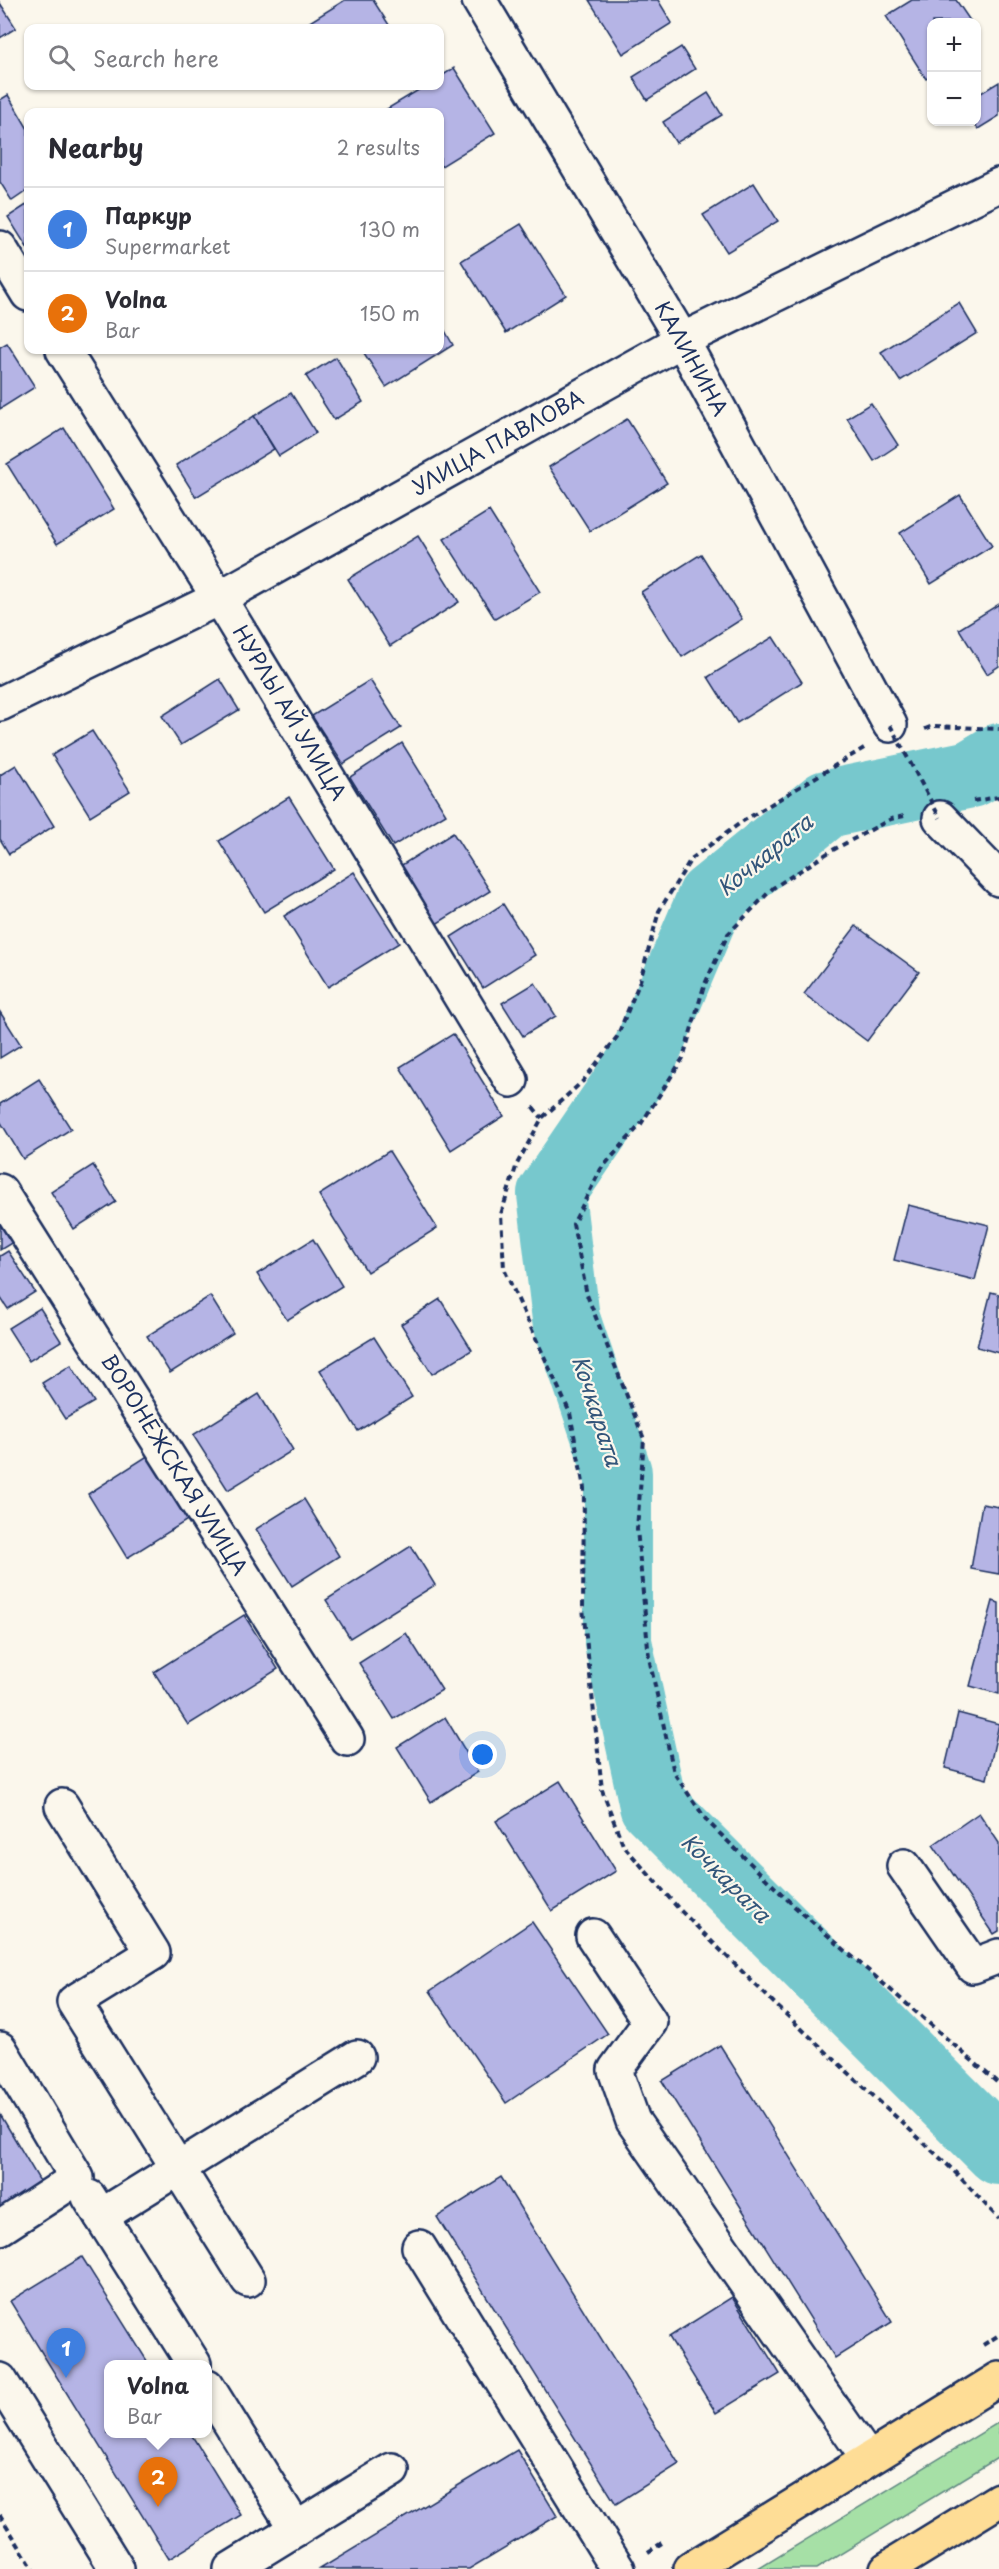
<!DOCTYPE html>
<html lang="en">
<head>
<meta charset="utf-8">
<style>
	body { margin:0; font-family:"Playpen Sans",sans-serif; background:#f7f7f7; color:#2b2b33 }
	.controls { position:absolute; right:18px; top:18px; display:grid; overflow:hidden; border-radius:12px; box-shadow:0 2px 4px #0004 }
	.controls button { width:54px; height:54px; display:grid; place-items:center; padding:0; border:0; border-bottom:2px solid #e1e1e2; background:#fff; color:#2b2b33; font:30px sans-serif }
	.you { position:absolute; left:483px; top:1755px; width:21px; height:21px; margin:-15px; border:4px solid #fff; border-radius:50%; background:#1a73e8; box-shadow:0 0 0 9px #1a73e833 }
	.badge { display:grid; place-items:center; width:39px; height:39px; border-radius:50%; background:#db2777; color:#fff; font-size:20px; font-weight:700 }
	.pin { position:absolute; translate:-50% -50px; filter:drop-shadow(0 2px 3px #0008) }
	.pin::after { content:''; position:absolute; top:32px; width:21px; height:18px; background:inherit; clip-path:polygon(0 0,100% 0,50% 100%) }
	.popup { position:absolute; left:104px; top:2360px; width:108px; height:78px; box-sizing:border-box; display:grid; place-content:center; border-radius:12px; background:#fff; filter:drop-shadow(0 2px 4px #0005); font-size:20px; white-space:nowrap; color:#7c7c81 }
	.popup b { font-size:22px; color:#2b2b33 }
	.popup::after { content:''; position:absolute; left:50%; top:100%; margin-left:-12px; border:12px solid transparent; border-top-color:#fff }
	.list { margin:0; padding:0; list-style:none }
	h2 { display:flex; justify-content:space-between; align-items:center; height:78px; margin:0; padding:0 24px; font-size:26px }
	h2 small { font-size:20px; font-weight:400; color:#7c7c81 }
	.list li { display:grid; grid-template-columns:39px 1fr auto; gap:18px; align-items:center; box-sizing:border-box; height:84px; padding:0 24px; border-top:2px solid #e1e1e2 }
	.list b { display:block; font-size:22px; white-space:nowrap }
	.list p { margin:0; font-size:20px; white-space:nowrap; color:#7c7c81 }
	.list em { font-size:20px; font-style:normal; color:#7c7c81 }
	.icon { flex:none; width:33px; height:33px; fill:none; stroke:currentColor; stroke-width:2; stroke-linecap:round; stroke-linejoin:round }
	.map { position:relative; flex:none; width:999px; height:2569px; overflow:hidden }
	.search { position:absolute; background:#fff; box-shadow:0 2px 4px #0004; left:24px; top:24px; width:420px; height:66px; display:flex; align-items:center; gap:15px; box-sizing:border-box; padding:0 21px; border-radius:12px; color:#7c7c81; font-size:22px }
	.panel { position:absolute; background:#fff; box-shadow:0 2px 4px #0004; left:24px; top:108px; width:420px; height:246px; border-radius:12px }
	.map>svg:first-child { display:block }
	.green { fill:#a6e0a6; stroke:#608882; stroke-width:1.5 }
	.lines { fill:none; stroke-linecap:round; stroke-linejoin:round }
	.river { stroke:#77c8cd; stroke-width:68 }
	.building { fill:#b5b4e5; stroke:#1b2f5e; stroke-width:1.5 }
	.minor-casing { stroke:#1b2f5e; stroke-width:38 }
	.major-casing { stroke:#1b2f5e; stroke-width:38 }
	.path { stroke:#1b2f5e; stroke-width:4; stroke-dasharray:6 4.5; stroke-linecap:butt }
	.minor { stroke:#fbf7ec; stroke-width:33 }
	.major { stroke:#fedd96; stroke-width:33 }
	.path-bridge { stroke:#1b2f5e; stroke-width:4; stroke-dasharray:6 4.5; stroke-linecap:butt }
	.labels { text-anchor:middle; stroke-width:4.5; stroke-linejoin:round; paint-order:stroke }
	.street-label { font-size:21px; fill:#1b2f5e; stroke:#fbf7ec }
	.water-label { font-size:22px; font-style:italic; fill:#32557a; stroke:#fbf7ec }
</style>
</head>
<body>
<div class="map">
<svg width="999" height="2569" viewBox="0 0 999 2569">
	<rect width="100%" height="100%" fill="#fbf7ec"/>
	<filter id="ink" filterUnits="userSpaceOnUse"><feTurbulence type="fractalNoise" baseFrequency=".0167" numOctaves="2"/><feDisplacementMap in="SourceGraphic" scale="12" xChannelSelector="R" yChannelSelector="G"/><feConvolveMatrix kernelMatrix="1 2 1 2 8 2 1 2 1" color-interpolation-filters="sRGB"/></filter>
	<g filter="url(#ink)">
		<polygon class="green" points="999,2422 999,2457 816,2569 758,2569"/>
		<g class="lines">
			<polyline class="river" points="999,757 971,774 827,804 711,898 642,1061 551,1194 566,1319 618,1473 618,1642 653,1805 999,2151"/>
		</g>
		<g class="building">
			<polygon points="345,0 373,0 391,28 300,28"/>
			<polygon points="589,0 658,0 672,23 623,54"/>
			<polygon points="912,0 956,0 971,22 932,22 932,75 926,79 886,16"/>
			<polygon points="0,3 16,28 0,38"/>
			<polygon points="681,47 695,69 647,100 633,77"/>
			<polygon points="454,68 495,133 440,167 440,112 382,112 425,86 440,86 440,77"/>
			<polygon points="999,82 999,116 978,129 973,122 976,122 976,96"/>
			<polygon points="708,93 722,115 676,143 663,122"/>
			<polygon points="8,95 28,129 28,190 12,201 0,182 0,100"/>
			<polygon points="754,183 778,221 727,252 703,215"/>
			<polygon points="28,204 28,249 8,217"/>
			<polygon points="521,224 566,295 506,333 461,261"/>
			<polygon points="959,303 977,333 900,381 881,352"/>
			<polygon points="440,322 453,345 386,387 362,350 440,350"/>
			<polygon points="7,343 35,387 0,409 0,347"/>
			<polygon points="336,357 363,402 334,420 306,376"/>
			<polygon points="291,393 316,433 279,456 254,416"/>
			<polygon points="871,403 898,445 874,461 847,418"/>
			<polygon points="254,416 274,449 196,497 176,465"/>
			<polygon points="627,419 667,483 590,531 549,467"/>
			<polygon points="64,428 114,509 57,544 7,464"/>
			<polygon points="960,495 992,546 931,584 900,533"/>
			<polygon points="489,511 540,592 495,619 444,539"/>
			<polygon points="418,536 459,602 390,646 348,579"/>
			<polygon points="701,554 742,619 682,657 641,592"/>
			<polygon points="999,604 999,666 987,674 959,629"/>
			<polygon points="773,637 802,682 737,723 708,677"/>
			<polygon points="220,679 239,710 181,745 162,716"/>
			<polygon points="370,680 401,728 343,764 312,716"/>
			<polygon points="92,731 130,791 90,816 52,755"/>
			<polygon points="402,743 446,814 393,846 350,777"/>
			<polygon points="16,765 54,826 9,854 0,839 0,775"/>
			<polygon points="289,797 334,869 264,912 219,841"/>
			<polygon points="453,833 490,891 428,929 392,871"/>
			<polygon points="354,872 399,943 328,987 284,916"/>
			<polygon points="503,904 535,955 483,988 451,937"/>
			<polygon points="856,926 919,972 867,1041 804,994"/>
			<polygon points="535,983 556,1016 523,1036 502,1003"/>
			<polygon points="0,1012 21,1045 0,1058"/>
			<polygon points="453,1034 504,1116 451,1150 400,1067"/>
			<polygon points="39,1079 71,1129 23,1159 0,1121 0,1104"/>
			<polygon points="389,1151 437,1228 367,1272 319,1195"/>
			<polygon points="93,1165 116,1202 74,1229 51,1192"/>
			<polygon points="908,1205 989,1225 975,1280 894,1260"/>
			<polygon points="0,1222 13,1242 0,1250"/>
			<polygon points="313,1239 342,1286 287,1320 257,1274"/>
			<polygon points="8,1251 35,1292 8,1309 0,1297 0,1256"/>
			<polygon points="991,1292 999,1294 999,1353 977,1347"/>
			<polygon points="210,1296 233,1333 170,1373 147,1336"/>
			<polygon points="440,1299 472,1350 432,1374 401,1324"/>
			<polygon points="40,1308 61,1341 29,1361 8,1328"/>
			<polygon points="374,1337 412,1397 358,1431 320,1370"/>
			<polygon points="71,1365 94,1402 65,1419 42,1383"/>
			<polygon points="259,1394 293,1450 228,1490 193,1435"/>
			<polygon points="149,1455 189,1519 127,1558 88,1494"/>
			<polygon points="304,1499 339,1556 292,1586 256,1529"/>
			<polygon points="982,1504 999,1507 999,1574 971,1569"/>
			<polygon points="411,1546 435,1585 350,1638 326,1600"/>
			<polygon points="993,1601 999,1603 999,1694 970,1686"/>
			<polygon points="244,1615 278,1669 188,1725 154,1672"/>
			<polygon points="406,1633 442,1690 394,1719 359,1663"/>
			<polygon points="958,1713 999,1724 987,1779 945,1768"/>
			<polygon points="445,1717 478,1772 431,1802 397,1747"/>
			<polygon points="560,1781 616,1871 552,1911 496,1821"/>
			<polygon points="979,1813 999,1843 999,1931 994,1934 933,1845"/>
			<polygon points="532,1922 608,2034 506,2103 430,1991"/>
			<polygon points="720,2045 892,2322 835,2358 662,2081"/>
			<polygon points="0,2114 44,2188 0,2214"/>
			<polygon points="501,2177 679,2464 616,2504 437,2217"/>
			<polygon points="82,2257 149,2364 108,2364 108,2434 191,2434 241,2515 169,2559 10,2301"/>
			<polygon points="732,2297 780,2374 716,2413 669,2337"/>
			<polygon points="517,2450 557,2516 469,2569 320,2569"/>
		</g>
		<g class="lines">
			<defs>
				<g id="minor">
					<polyline points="479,0 682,340 890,725"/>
					<polyline points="0,248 28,294"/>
					<polyline points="63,350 219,598 511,1080"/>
					<polyline points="0,704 219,598 682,340 999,185"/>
					<polyline points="940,818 999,879"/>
					<polyline points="0,1191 347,1739"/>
					<polyline points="62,1806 153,1953 74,2002 248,2280"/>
					<polyline points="904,1866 973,1966 999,1956"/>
					<polyline points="593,1936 650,2022 615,2070 633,2121 868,2459"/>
					<polyline points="0,2049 77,2178 0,2228"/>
					<polyline points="89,2197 194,2364"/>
					<polyline points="101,2216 357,2057"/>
					<polyline points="419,2247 618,2569"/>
					<polyline points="0,2380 117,2569"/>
					<polyline points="207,2386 296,2529"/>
					<polyline points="231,2569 392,2470"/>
				</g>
				<g id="major">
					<polyline points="691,2569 999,2379"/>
					<polyline points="887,2569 999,2500"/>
				</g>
			</defs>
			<use href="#minor" class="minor-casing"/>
			<use href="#major" class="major-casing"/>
			<g class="path">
				<polyline points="925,729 933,726 999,729"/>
				<polyline points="864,748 743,821 691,859 659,911 640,981 617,1037 583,1081 542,1118 517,1164 501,1214 504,1269 570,1413 584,1488 583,1608 602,1790 623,1845 679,1909 777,2006 953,2170 999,2219"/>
				<polyline points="973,801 999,797"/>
				<polyline points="904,816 891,819 831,851 773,888 728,934 704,986 683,1058 641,1124 601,1169 573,1224 587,1295 644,1439 637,1529 649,1658 674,1773 707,1821 794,1906 999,2084"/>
				<polyline points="533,1107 542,1118"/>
				<polyline points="983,2345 999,2335"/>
				<polyline points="0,2515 33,2569"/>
				<polyline points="648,2552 665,2541"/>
			</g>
			<use href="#minor" class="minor"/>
			<use href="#major" class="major"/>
			<polyline class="path-bridge" points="890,725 940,818"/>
		</g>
	</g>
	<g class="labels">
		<g class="street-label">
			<text transform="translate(691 359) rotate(61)" y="7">КАЛИНИНА</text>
			<text transform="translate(498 443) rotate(-29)" y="7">УЛИЦА ПАВЛОВА</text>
			<text transform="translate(289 713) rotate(59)" y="7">НУРЛЫ АЙ УЛИЦА</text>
			<text transform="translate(174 1465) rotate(58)" y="7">ВОРОНЕЖСКАЯ УЛИЦА</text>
		</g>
		<g class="water-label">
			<text transform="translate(765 855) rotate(-39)" y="8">Кочкарата</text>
			<text transform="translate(597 1411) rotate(72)" y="8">Кочкарата</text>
			<text transform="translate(726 1878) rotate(45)" y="8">Кочкарата</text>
		</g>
	</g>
</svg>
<div class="controls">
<button>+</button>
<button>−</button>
</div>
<div class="you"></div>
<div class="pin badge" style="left:66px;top:2378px;background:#3f7fe0">1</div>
<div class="pin badge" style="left:158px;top:2507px;background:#e8710a">2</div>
<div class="popup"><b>Volna</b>Bar</div>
<div class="search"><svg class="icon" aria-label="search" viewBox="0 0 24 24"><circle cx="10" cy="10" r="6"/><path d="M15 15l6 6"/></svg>Search here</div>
<section class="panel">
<h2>Nearby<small>2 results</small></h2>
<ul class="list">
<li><span class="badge" style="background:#3f7fe0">1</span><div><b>Паркур</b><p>Supermarket</p></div><em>130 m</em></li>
<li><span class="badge" style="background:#e8710a">2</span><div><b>Volna</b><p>Bar</p></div><em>150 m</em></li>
</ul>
</section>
</div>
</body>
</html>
